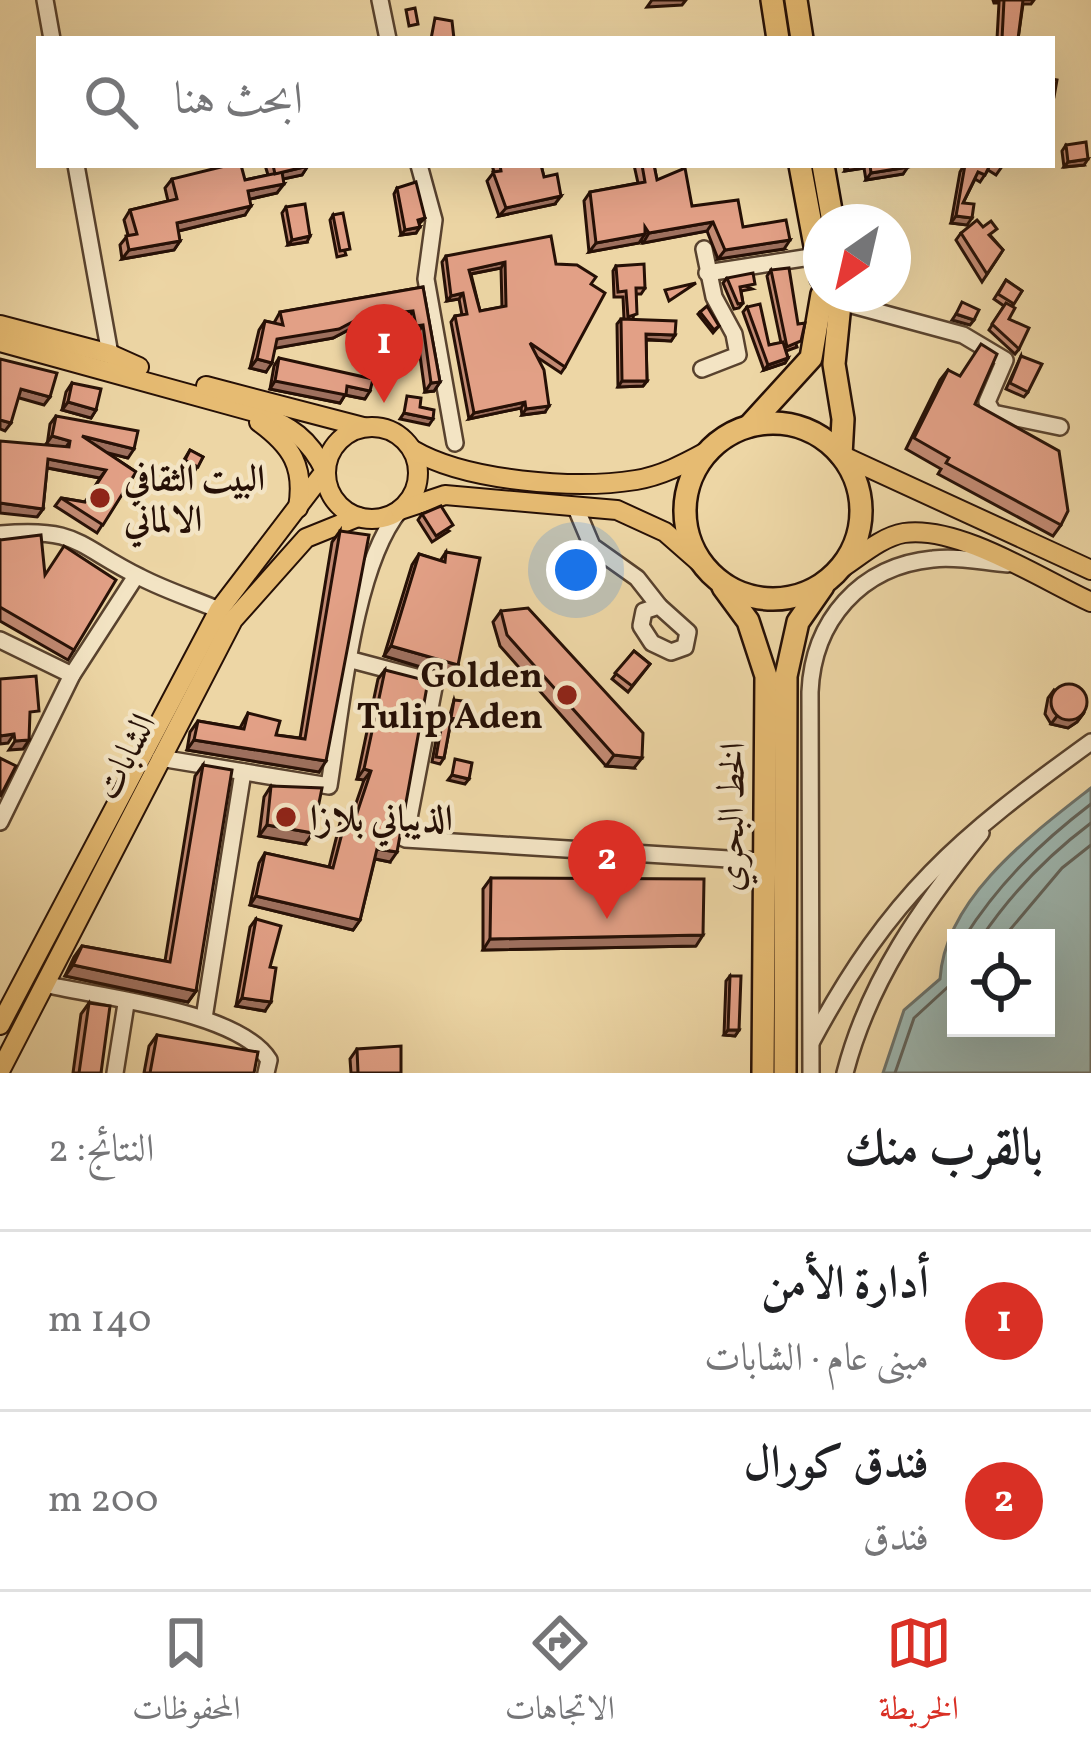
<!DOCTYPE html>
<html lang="ar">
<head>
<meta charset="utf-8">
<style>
	body { margin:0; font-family:Vollkorn,Amiri,serif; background:#f2f2f2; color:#202124; direction:rtl }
	.controls { position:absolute; right:36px; bottom:36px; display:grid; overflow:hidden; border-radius:0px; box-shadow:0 12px 48px #0002 }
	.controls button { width:108px; height:108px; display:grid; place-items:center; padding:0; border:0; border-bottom:3px solid #e0e0e0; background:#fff; color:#202124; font:60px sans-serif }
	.compass { position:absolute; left:803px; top:204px; width:108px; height:108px; border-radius:50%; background:#fff; box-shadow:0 12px 48px #0002; rotate:214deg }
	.you { position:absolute; left:576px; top:570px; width:42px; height:42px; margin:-30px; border:9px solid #fff; border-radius:50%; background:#1a73e8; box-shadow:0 0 0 18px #1a73e833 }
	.badge { display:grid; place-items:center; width:78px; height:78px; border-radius:50%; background:#d93025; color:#fff; font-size:39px; font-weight:700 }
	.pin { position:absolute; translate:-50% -99px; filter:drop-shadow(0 3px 6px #0008) }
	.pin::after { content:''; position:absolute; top:63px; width:42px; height:36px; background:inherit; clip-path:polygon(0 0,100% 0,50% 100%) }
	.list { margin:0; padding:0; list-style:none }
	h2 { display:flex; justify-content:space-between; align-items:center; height:156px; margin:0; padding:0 48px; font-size:51px }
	h2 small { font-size:39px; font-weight:400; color:#757577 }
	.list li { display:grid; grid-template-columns:78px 1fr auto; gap:36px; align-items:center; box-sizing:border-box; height:180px; padding:0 48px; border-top:3px solid #e0e0e0 }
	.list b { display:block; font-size:45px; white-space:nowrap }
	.list p { margin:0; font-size:39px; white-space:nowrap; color:#757577 }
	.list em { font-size:39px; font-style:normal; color:#757577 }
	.icon { flex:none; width:66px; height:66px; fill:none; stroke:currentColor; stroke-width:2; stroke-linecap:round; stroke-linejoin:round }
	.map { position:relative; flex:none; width:1091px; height:1073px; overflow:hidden; direction:ltr }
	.search { position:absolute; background:#fff; box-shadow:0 12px 48px #0002; left:36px; right:36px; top:36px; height:132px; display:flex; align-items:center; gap:30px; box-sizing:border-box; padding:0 42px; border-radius:0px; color:#757577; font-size:45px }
	.sheet { height:516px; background:#fff }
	nav { display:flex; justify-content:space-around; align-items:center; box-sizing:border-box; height:168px; border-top:3px solid #e0e0e0; background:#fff; font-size:33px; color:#757577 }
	nav a { display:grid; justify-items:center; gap:6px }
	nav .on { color:#d93025 }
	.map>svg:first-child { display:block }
	.water { fill:#9db7b1; stroke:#6d746d; stroke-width:3; fill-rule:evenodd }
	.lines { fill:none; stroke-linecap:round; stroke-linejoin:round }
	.shore { stroke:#62645c; stroke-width:3 }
	.minor-casing { stroke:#58422e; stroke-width:20 }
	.major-casing { stroke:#261006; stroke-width:22 }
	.highway-casing { stroke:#261006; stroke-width:26 }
	.minor { stroke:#f3e4c4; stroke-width:15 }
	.major { stroke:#e6bb72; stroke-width:18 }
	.highway { stroke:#e6bb72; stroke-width:21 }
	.wall { fill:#c28a73; stroke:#261006; stroke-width:3; fill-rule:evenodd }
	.shaded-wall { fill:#9e705e; stroke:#261006; stroke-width:3 }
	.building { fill:#e2a086; stroke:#261006; stroke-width:3; fill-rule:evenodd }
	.poi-dot { fill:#8f2418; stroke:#f3e4c4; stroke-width:4.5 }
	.labels { text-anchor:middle; stroke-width:9; stroke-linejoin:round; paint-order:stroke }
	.poi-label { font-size:36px; font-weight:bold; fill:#261006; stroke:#f3e4c4; text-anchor:start }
	.street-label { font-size:36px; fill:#261006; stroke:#f3e4c4 }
</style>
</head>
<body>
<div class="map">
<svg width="1091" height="1073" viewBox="0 0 1091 1073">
	<rect width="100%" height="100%" fill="#edd6a5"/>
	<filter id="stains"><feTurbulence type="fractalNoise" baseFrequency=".00167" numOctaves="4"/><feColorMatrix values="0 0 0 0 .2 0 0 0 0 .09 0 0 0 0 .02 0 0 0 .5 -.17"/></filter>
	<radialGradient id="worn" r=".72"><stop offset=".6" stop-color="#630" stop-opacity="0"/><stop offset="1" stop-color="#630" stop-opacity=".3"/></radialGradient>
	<path class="water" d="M1091,788V1073H883L904,1010L940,979C945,898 1031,835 1091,788ZM956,938H1046V1028H956Z"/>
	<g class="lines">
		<g class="shore">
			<path d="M964,938C999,883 1040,843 1091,804"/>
			<path d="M981,938C1012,892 1047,856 1091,823"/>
			<polyline points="1003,938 1062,868 1091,845"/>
			<polyline points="895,1073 914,1018 950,985 956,950"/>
		</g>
		<defs>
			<g id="minor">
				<polyline points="45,0 52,39"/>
				<polyline points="380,0 388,39"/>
				<polyline points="76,165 110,354"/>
				<polyline points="419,165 434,220 426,279 455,443"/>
				<polyline points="707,273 817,256"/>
				<polyline points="841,302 963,335 1005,360 987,402 993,413 1060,427"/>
				<polyline points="702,369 738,355 734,334 714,297 704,249"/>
				<polyline points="576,508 592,546 637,578 659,606"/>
				<path d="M0,534C79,527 77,546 140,577C165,590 193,599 219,610"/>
				<polygon points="659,606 688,632 685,647 671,652 652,643 641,626 644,611"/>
				<polyline points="0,640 72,675"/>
				<polyline points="348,659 435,682 405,839 761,861"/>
				<path d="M160,758L329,786C341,711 353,567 400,510"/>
				<polyline points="0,822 72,675 136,576"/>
				<path d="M44,984C99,997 239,1011 269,1060L266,1073"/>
				<polyline points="204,1018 243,772"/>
				<path d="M812,1041C891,894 958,838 1091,742"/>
				<polyline points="115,1073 126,1004"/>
				<path d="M811,1073L810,692C813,621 860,566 933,559C958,556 983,562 1008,564"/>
				<path d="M845,1073C869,980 922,906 981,833"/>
			</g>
			<g id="major">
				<polyline points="0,325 110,354 139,367"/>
				<path d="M0,342L258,413C291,427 309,438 325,471L219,610L0,1025"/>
				<polyline points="206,386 363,427"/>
				<path d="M259,422C292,446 305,467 298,508"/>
				<circle cx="372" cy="473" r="46"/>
				<path d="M413,450C466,481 575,490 636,480C661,476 684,464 706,452"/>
				<polyline points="841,455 1091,570"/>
				<polyline points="400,510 445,495 617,510 665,532 706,568"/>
				<path d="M837,571C857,559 880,537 904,533C959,525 1041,579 1091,602"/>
				<polyline points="0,1071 233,620 306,538 358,517"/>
			</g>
			<g id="highway">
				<polyline points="772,0 778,39"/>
				<polyline points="796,0 802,39"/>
				<polyline points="800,165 821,278"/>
				<polyline points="823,165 833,222"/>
				<polyline points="841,294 834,364 843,419 841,455"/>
				<circle cx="773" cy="511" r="88"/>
				<polyline points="749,426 811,358 822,294"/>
				<polyline points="723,587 748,621 766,676 763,1073"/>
				<polyline points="785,1073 786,676 798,622 823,586"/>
			</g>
		</defs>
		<use href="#minor" class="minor-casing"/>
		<use href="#major" class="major-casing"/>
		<use href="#highway" class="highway-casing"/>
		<use href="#minor" class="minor"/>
		<use href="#major" class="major"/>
		<use href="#highway" class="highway"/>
	</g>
	<g class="wall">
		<polygon points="993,0 1034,0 1031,4 1023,4 1018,39 997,39 999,3 994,3"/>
		<polygon points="1066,145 1084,165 1064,167 1062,151"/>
		<polygon points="265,165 308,165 302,175 283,179 277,193 250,199 245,215 178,231 180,241 174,250 122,259 120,245 128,235 124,220 130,210 168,201 165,188 172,179 245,180 268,175"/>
		<polygon points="492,165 541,165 544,177 555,204 499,216 487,181 494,172"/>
		<polygon points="634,165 654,165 657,180 692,206 743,227 784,249 718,259 707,231 643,243 641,240 639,243 589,252 584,201 590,192 638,183"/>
		<polygon points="844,165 907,165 903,174 866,180 864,168 845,171"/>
		<polygon points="964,165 1003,165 996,175 988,170 980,182 975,179 963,203 967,225 951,223 960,172"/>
		<polygon points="397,188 425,218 419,224 416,233 401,235 394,194"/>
		<polygon points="286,207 307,242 288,245 282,213"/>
		<polygon points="333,215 346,255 337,257 330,220"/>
		<polygon points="983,227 1003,250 982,282 956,240 961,233"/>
		<path d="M446,256L556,264L591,284L565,367L561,373L537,357L545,412L522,415L521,408L469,419L451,322L455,316L462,315L459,299L447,301L442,262ZM501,268L502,307L480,311L471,274Z"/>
		<polygon points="616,266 645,288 641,294 636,294 633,319 675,335 671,341 646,340 647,381 643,386 618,387 617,324 621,319 624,319 623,297 614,297 613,271"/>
		<polygon points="771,270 797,347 786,351 788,358 785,363 764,370 743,312 747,307 769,345 781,343 767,276"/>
		<polygon points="727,278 752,289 741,291 743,303 739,308 734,309 723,283"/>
		<polygon points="1006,280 1022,291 1012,306 1009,319 1019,349 1015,354 989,330 1004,306 994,299"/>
		<polygon points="423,287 440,382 434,391 425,392 417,334 410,336 407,321 356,326 333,338 275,348 266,372 250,368 259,330 265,321 274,323 280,312"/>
		<polygon points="700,312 719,326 713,333 698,314"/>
		<polygon points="1021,356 1028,392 1024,397 1006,389"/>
		<polygon points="279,358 365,399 345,395 340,403 270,389 274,366"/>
		<polygon points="948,370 1061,525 1053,536 938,474 941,469 906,449 940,380"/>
		<polygon points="72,383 96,410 91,418 62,410 66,392"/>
		<polygon points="56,416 128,458 106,452 136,472 97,533 55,506 61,498 85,502 100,478 47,468 43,509 37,517 50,424"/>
		<polygon points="190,450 203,457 194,472 181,465"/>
		<polygon points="422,514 449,531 432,542 418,520"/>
		<polygon points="340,531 319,772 187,750 190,732 198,721 240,728 248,713 276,735 300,738 332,542"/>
		<polygon points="0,540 45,575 74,650 68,660 0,621"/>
		<polygon points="446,552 458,665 451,676 384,656 412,565 419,554 440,561"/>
		<polygon points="501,611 634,768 606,766 500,646 493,622"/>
		<polygon points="634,651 650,664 628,692 612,679"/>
		<polygon points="385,670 390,862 375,859 360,920 353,930 250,905 259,863 265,853 329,867 340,823 347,814 352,815 364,780 357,779 378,679"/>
		<polygon points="1054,690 1083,714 1077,722 1068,728 1051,724 1045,714 1048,698"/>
		<polygon points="454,700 460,720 458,723 451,721 444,758 440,764 432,762 439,724 443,718 449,719"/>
		<polygon points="203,765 196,991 188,1002 65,976 74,957 82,946 165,961 195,776"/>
		<polygon points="271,786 305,844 259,836 264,797"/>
		<polygon points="491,878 696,946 483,950 483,889"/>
		<polygon points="256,919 270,967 265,1011 236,1006 250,927"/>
		<polygon points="730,976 739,1030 735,1036 724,1035 726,981"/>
		<polygon points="89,1003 101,1073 73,1073 81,1014"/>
		<polygon points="157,1035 254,1073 144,1073 149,1046"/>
		<polygon points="357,1049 401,1073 351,1073 350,1059"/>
	</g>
	<g class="shaded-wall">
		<polygon points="652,0 686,0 682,5 647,7"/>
		<polygon points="1088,159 1084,165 1064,167 1068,162"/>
		<polygon points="850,165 866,165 864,168 845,171"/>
		<polygon points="308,166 302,175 269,182 275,174"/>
		<polygon points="908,167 903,174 866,180 871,173"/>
		<polygon points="284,184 277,193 241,201 248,191"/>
		<polygon points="561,196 555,204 499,216 506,208"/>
		<polygon points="251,206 245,215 170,233 177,223"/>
		<polygon points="956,216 972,218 967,225 951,223"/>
		<polygon points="713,222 707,231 643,243 649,233"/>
		<polygon points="420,227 416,233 401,235 405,230"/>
		<polygon points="645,234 639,243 589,252 596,243"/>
		<polygon points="310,236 307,242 288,245 292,240"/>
		<polygon points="790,240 784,249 718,259 725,250"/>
		<polygon points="180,241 174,250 122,259 129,250"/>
		<polygon points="505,262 501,268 465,275 469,270"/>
		<polygon points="463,293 459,299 447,301 451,296"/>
		<polygon points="413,311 407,321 356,326 333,338 271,349 277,339 362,317"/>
		<polygon points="956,314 974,320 970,325 952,320"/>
		<polygon points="423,325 417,334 410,336 416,326"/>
		<polygon points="646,334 675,335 671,341 642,339"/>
		<polygon points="788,358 785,363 764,370 768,365"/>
		<polygon points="257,359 272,363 266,372 250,368"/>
		<polygon points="275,381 347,386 370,391 365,399 345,395 340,403 270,389"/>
		<polygon points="622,381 647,381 643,386 618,387"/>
		<polygon points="440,382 434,391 425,392 431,383"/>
		<polygon points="21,389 50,397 44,405 16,397"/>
		<polygon points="68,402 96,410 91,418 62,410"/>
		<polygon points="525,402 521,408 469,419 474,413"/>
		<polygon points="549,406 545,412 522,415 526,409"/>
		<polygon points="404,413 433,419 429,425 400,419"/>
		<polygon points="0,420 11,423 5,431 0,429"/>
		<polygon points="52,436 70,441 64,450 46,444"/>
		<polygon points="82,436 134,449 128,458 76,445"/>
		<polygon points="48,459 106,470 100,478 43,467"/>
		<polygon points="0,503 43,509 37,517 0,513"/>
		<polygon points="391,646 458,665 451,676 384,656"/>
		<polygon points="1083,714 1077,722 1068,728 1051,724 1057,716"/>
		<polygon points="14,734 8,743 0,744 0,736"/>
		<polygon points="29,740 23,749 9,750 15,741"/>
		<polygon points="194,740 326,761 319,772 187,750"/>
		<polygon points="614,755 642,758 634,768 606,766"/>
		<polygon points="364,769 371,771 364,780 357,779"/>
		<polygon points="452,775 469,779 465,784 448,780"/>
		<polygon points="267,825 313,833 305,844 259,836"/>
		<polygon points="377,849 397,852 390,862 371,858"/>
		<polygon points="256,896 360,920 353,930 250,905"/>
		<polygon points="703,935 696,946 483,950 490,939"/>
		<polygon points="73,965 196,991 188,1002 65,976"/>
		<polygon points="242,998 271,1002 265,1011 236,1006"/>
		<polygon points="728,1030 739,1030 735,1036 724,1035"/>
	</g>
	<g class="building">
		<polygon points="1004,0 1023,0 1018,39 1002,39"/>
		<polygon points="415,8 418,24 409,26 406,10"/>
		<polygon points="435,18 452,21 454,39 431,39"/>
		<polygon points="1052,79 1057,80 1054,97 1052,97"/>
		<polygon points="1086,142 1088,159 1068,162 1066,145"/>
		<polygon points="229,165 241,165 245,180 282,172 284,184 248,191 251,206 177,223 180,241 129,250 126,236 137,234 130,210 177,199 172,179"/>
		<polygon points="273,165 308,165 308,166 275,174"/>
		<polygon points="500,165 541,165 544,177 557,174 561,196 506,208 493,172 501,171"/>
		<polygon points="642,165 654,165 657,180 685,168 692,206 738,200 743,227 786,220 790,240 725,250 713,222 649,233 645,227 645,234 596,243 590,192 645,182"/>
		<polygon points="870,165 907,165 908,167 871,173"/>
		<polygon points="965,165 990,165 985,175 978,172 963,203 974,204 972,218 956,216"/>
		<polygon points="416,182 425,218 418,220 420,227 405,230 397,188"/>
		<polygon points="305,204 310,236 292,240 286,207"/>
		<polygon points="343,213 350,249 340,251 333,215"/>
		<polygon points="977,220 983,227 991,221 997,229 989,235 1003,250 987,274 961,233"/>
		<path d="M551,236L556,264L577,265L596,277L591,284L605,293L565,367L530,343L544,370L549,406L526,409L525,402L474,413L455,316L467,314L463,293L451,296L446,256ZM505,262L506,306L480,311L469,270Z"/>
		<polygon points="644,264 645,288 636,288 637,314 628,317 626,291 618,292 616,266"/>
		<polygon points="789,268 798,324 805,323 801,341 787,347 771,270"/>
		<polygon points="753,273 755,284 740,287 743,303 738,304 727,278"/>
		<polygon points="1006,280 1022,291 1014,304 998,294"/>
		<polygon points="696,283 669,301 665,290"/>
		<polygon points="423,287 440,382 431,383 423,325 416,326 413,311 362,317 339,329 277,339 272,363 257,359 265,321 283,325 280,312"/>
		<polygon points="962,302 979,310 974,320 956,314"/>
		<polygon points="1006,303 1015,308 1009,319 1029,328 1019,349 992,324"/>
		<polygon points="760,304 769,345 783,342 788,358 768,365 747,307"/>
		<polygon points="707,306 719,326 714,330 700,312"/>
		<polygon points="621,319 676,321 675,335 646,334 647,381 622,381"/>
		<polygon points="981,344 997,354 975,404 1059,451 1068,511 1061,525 946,463 949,458 914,438 948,370 960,376"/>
		<polygon points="1021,356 1042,364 1028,392 1010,383"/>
		<polygon points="279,358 373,379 370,391 347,386 346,395 275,381"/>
		<polygon points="0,359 57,373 50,397 21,389 11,423 0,420"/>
		<polygon points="72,383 101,389 96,410 68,402"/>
		<polygon points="407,396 421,398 420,407 434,410 433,419 404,413"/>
		<polygon points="56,416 138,431 134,449 82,436 136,472 103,525 61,498 85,502 106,470 48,459 43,509 0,503 0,441 69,447 70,441 52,436"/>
		<polygon points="190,450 203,457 198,467 185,460"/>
		<polygon points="441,506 453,525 436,536 422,514"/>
		<polygon points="340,531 369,535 326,761 194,740 198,721 244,729 248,713 280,721 276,735 305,739"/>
		<polygon points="41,535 45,575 64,546 116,580 74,650 0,607 0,540"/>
		<polygon points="446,552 480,558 458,665 391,646 419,554 445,562"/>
		<polygon points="528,608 643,733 642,758 614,755 507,635 501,611"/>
		<polygon points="634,651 650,664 632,686 615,673"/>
		<polygon points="385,670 428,681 397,852 377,849 360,920 256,896 265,853 333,868 347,814 356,816 371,771 364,769"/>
		<polygon points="36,676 39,711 30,712 29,740 15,741 14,734 0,736 0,679"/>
		<circle cx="1069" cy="702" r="18"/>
		<polygon points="454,700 464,701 460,720 451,718"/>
		<polygon points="443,718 451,720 444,758 436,757"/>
		<polygon points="0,758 16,766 0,797"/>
		<polygon points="455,759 472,763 469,779 452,775"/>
		<polygon points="203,765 232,770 196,991 73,965 82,946 170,962"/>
		<polygon points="271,786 322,788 313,833 267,825"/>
		<polygon points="491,878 704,879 703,935 490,939"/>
		<polygon points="256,919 281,926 270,967 276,968 271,1002 242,998"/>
		<polygon points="730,976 741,976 739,1030 728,1030"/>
		<polygon points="89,1003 110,1006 101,1073 79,1073"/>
		<polygon points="157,1035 258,1052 254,1073 150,1073"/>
		<polygon points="401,1046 401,1073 358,1073 357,1049"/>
	</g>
	<g class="poi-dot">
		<circle cx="100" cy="498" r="12"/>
		<circle cx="567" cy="695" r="12"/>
		<circle cx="286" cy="817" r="12"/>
	</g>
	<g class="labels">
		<g class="poi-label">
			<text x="124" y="490">البيت الثقافي<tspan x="124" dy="41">الالماني</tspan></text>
			<text x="543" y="687" text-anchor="end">Golden<tspan x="543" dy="41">Tulip Aden</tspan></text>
			<text x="310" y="830">الذيباني بلازا</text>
		</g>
		<g class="street-label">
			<text transform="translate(124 756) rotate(-63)" y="13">الشابات</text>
			<text transform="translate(730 817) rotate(-89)" y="13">الخط البحري</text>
		</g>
	</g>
	<rect width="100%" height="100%" filter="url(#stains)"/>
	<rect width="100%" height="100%" fill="url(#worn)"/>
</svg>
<div class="controls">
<button><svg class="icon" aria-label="locate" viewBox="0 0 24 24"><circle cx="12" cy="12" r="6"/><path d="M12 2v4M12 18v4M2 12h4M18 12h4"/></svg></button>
</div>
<svg class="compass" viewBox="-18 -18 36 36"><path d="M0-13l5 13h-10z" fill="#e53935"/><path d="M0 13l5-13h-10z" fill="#757577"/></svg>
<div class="you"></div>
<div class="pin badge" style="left:384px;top:403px">1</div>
<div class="pin badge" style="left:607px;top:919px">2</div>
<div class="search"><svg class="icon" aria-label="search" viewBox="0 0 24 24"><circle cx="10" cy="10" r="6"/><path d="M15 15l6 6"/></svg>ابحث هنا</div>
</div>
<section class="sheet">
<h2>بالقرب منك<small>النتائج: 2</small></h2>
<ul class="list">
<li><span class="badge">1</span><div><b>أدارة الأمن</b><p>مبنى عام · الشابات</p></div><em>140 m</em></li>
<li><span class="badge">2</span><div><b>فندق كورال</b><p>فندق</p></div><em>200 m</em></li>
</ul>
</section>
<nav>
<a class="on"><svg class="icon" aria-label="map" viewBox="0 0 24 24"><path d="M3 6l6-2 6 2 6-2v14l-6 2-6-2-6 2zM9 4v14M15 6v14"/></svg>الخريطة</a>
<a><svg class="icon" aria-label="directions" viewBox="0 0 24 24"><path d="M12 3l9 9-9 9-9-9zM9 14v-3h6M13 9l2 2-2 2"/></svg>الاتجاهات</a>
<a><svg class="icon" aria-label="saved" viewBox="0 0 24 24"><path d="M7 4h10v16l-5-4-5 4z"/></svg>المحفوظات</a>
</nav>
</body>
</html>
